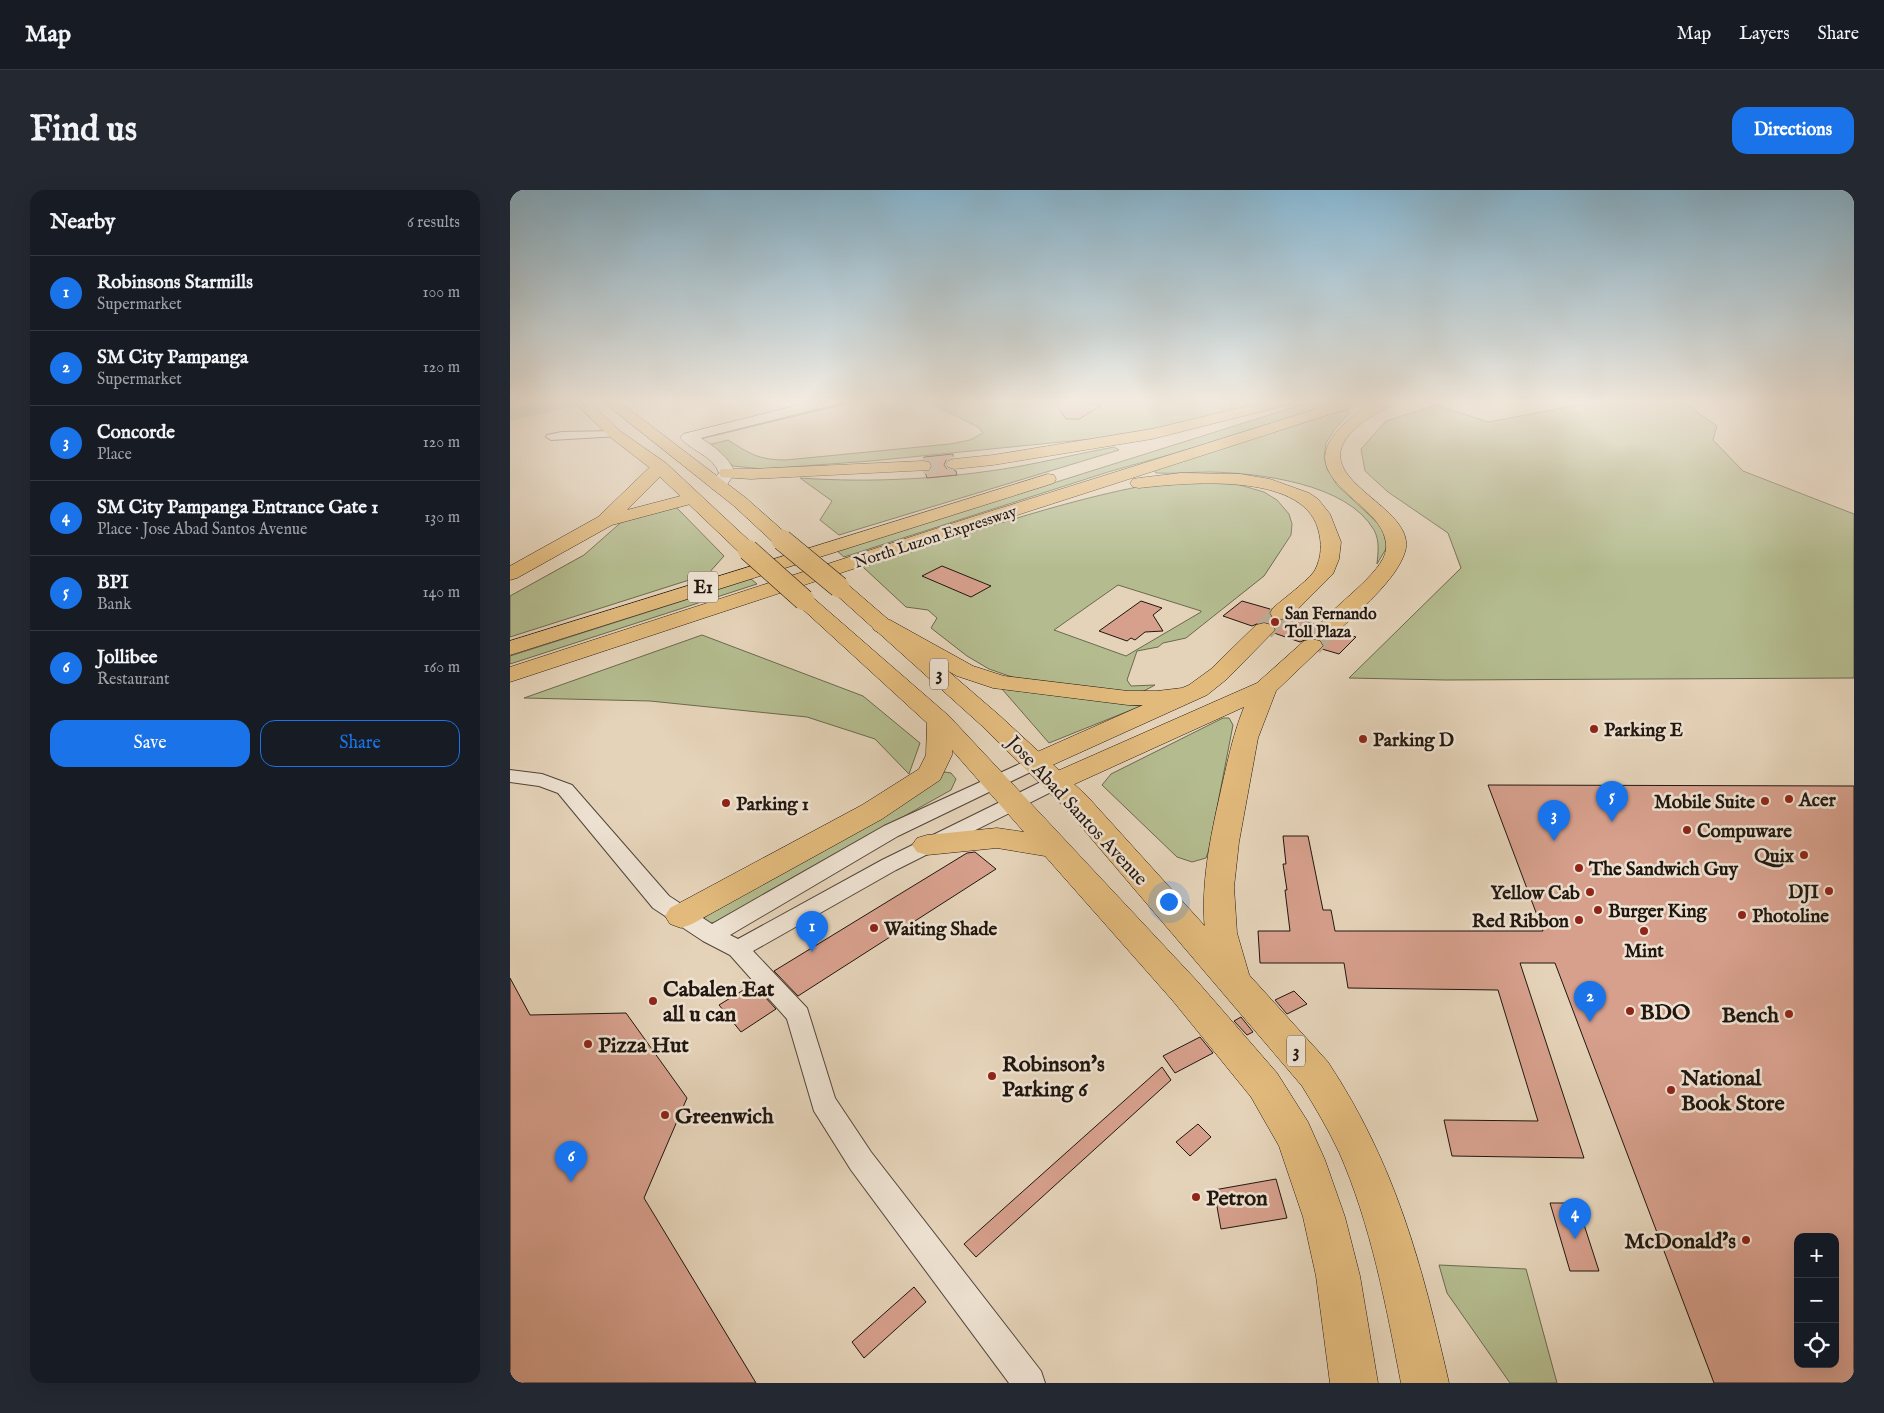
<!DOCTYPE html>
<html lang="en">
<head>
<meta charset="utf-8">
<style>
	body { margin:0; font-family:"IM FELL English",serif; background:#242831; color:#f1f3f6 }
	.controls { position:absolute; right:15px; bottom:15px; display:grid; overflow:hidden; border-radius:10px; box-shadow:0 5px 20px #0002 }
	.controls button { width:45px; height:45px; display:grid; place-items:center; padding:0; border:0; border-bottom:1px solid #363941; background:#171b24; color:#f1f3f6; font:25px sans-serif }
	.you { position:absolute; left:658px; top:711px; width:18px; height:18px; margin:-12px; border:4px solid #fff; border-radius:50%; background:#1a73e8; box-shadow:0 0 0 8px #1a73e833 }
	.badge { display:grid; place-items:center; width:32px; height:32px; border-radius:50%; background:#1a73e8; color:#fff; font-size:16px; font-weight:700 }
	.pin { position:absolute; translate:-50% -41px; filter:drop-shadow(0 1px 2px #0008) }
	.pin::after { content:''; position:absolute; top:26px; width:18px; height:15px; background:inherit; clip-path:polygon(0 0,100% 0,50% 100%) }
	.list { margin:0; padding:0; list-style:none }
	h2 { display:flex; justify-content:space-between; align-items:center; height:65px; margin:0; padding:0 20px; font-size:21px }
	h2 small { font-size:16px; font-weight:400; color:#9ea1a6 }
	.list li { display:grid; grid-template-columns:32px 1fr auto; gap:15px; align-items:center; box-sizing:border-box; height:75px; padding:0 20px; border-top:1px solid #363941 }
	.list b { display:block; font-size:19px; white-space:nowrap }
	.list p { margin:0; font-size:16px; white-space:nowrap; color:#9ea1a6 }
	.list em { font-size:16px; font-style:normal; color:#9ea1a6 }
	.actions { display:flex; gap:10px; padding:15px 20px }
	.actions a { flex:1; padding:11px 0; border:1px solid #1a73e8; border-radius:15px; text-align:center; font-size:18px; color:#1a73e8 }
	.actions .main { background:#1a73e8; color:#fff }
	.icon { flex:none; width:28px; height:28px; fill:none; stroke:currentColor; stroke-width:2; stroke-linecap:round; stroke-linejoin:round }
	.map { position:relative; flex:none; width:1344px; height:1193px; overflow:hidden; border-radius:15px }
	header { display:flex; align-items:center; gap:30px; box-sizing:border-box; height:70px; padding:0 25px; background:#171b24; border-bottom:1px solid #363941 }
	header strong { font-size:24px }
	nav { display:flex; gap:28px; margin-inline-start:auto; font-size:18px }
	.intro { display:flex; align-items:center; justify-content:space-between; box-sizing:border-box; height:120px; padding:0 30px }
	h1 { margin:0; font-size:35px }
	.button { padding:12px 22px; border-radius:15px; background:#1a73e8; color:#fff; font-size:18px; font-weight:700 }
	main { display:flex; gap:30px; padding:0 30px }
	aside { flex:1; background:#171b24; border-radius:15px; box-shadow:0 5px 20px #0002 }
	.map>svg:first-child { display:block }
	.green { fill:#b4bc8f; stroke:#6a694f; fill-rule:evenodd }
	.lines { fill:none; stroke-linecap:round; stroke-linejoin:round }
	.river { fill:#96b8af; fill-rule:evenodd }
	.building { fill:#d7a08d; stroke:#20160f; fill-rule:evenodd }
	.motorway-tunnel-far1 { stroke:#bead97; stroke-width:16; stroke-dasharray:16 8; stroke-linecap:butt }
	.motorway-tunnel { stroke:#bead97; stroke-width:21; stroke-dasharray:21 10; stroke-linecap:butt }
	.minor-casing { stroke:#51453a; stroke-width:2 }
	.secondary-casing { stroke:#20160f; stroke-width:1 }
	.trunk-casing { stroke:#20160f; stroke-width:1 }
	.motorway-casing { stroke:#20160f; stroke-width:1 }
	.minor { fill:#eee2d2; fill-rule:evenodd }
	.secondary { fill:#eee2d2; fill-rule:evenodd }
	.trunk { fill:#e2ba7c; fill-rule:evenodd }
	.motorway { fill:#e2ba7c; fill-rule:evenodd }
	.trunk-bridge-casing { stroke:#20160f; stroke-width:22; stroke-linecap:butt }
	.trunk-bridge { stroke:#e2ba7c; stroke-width:21 }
	.poi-dot { fill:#8f2418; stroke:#eee2d2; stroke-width:2 }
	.labels { text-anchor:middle; stroke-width:5; stroke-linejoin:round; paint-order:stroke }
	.far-street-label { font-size:16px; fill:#20160f; stroke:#eee2d2 }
	.far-poi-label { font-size:16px; font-weight:bold; fill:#20160f; stroke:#eee2d2; text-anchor:start }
	.shield { fill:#eee2d2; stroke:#5e534a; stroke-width:1 }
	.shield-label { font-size:18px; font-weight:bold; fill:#20160f }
	.poi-label { font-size:19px; font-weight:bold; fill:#20160f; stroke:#eee2d2; text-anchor:start }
	.street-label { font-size:19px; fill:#20160f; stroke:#eee2d2 }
	.near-poi-label { font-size:22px; font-weight:bold; fill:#20160f; stroke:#eee2d2; text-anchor:start }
</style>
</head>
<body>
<header>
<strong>Map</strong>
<nav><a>Map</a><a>Layers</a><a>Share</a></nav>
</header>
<div class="intro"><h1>Find us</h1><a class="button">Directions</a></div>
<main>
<aside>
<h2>Nearby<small>6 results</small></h2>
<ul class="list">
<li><span class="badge">1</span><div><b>Robinsons Starmills</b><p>Supermarket</p></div><em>100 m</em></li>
<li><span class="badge">2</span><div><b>SM City Pampanga</b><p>Supermarket</p></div><em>120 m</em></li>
<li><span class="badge">3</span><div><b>Concorde</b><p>Place</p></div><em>120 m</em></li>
<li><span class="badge">4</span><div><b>SM City Pampanga Entrance Gate 1</b><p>Place · Jose Abad Santos Avenue</p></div><em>130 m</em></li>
<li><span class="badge">5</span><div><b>BPI</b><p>Bank</p></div><em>140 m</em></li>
<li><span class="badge">6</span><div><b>Jollibee</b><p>Restaurant</p></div><em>160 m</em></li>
</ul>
<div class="actions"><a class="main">Save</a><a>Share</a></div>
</aside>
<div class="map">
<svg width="1344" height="1193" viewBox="0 0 1344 1193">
	<rect width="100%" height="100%" fill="#e5d3b9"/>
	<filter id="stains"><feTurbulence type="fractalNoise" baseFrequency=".004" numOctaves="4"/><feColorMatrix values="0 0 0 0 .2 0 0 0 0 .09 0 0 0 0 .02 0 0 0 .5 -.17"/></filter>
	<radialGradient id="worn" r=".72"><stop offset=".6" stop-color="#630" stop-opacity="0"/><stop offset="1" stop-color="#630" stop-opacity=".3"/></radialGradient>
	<g class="green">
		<polygon points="335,210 352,210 190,249 187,246"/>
		<path d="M415,210H766L670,234L581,249L361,271L252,279L223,276L198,255L218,250C240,264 249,270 276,270L440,254L460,250L473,243L468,237Z"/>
		<polygon points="807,210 840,210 747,240 598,282 334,367 327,361"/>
		<polygon points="1096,210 1170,210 1207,236 1203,250 1233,281 1344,324 1344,488 936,490 839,488 951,378 938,343 878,302 855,281 851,259 876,231 926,215 978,232"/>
		<path d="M835,221L840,222L824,240L816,253L814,267L817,279L827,295L872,337L877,357L867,374C868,363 870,351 864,340C837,293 748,283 700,282C682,282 664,284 646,283L644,280L824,222Z"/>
		<path d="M604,257L609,260L329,345L310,330L322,311L290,288C362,293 434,289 506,277C539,271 571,263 604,257Z"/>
		<path d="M648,293H723L754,302L767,310L779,324L782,334L781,345L754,386L681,444L676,448L653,453L648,457L627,461L617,490L621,496L645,495L632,502L622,505L505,488L479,479L457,466L421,438L427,428L418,420L396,417L353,377C450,347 547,311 648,293ZM608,395L691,421V422L616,466L544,440Z"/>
		<polygon points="165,316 214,366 198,384 0,447 0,406 74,365 116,328"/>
		<polygon points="241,389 247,394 0,474 0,466"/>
		<polygon points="192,445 353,506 410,553 399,584 365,549 297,527 140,511 14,508"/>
		<polygon points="492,499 631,516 539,553"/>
		<polygon points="713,528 719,528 723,535 699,659 696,668 682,672 667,667 592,595 601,584"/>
		<polygon points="435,582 441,583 446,589 441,600 205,732 198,734 194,732 194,728 200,723"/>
		<polygon points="929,1075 1016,1079 1047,1193 1000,1193 937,1103"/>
	</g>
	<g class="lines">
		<polygon class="river" points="42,210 77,210 75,214 0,231 0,219"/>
	</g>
	<g class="building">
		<polygon points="568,211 592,215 569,229 556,229 546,214"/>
		<polygon points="443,264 443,267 436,270 434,275 437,279 446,281 447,285 417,288 415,282 421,281 423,275 421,271 414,269 414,267"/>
		<polygon points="432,376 481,396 461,407 412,386"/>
		<polygon points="631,411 652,418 643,425 653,441 635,442 625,450 621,448 617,451 589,441"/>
		<polygon points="732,411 760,419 758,424 763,430 779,430 783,427 807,435 805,438 810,445 818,447 830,442 846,447 829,464 812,459 815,456 810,449 802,447 790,452 764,443 767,440 762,433 754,431 742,436 713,426"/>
		<path d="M978,595L1344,596V1193H1204L1045,773H1010L1074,968L942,966L934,930L1028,931L988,800L838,798L834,773H750L748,741H780L775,700H777L773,674H776L773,646H798L813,720H821L825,741H1033ZM1288,1047H1325V1174H1288Z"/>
		<polygon points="465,662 486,679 288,806 264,781 457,663"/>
		<polygon points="0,788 20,825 116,823 177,908 134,1008 246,1193 0,1193"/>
		<polygon points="243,794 266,819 231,842 209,815"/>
		<polygon points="784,801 797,814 777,824 765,810"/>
		<polygon points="731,827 743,842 737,845 724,831"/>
		<polygon points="690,847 703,863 665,883 653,866"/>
		<polygon points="652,877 661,890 466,1067 454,1054"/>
		<polygon points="688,934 701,947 680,966 666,952"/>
		<polygon points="766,989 777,1028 711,1039 704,1000"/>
		<polygon points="1040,1013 1067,1013 1089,1081 1060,1081"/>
		<polygon points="404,1097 416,1112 354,1168 342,1152"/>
	</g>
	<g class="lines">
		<polyline class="motorway-tunnel-far1" points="413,276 444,274"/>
		<g class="motorway-tunnel">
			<polyline points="754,440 771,423"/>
			<polyline points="802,456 818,438"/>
		</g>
		<defs>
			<g id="minor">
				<polygon points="105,241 110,244 109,246 41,250 36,247 37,245 52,242"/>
				<polygon points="527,566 533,568 536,572 533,576 388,646 220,745 228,749 372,670 539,588 546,586 553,588 555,592 553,596 386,680 243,761 297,818 325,908 361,962 531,1181 535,1193 499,1193 341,980 304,921 277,829 220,765 193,751 143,718 48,603 29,596 0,592 0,580 32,584 62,595 159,706 202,734 374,636"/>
			</g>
			<path id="secondary" d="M309,210H333L331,213L191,248C205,257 219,267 225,283L214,299L208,300L202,299L199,295L209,283C202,264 181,262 170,247L173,244Z"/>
			<g id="trunk">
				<polygon points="62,210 77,210 110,241 156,273 245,356 248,360 245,364 238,366 231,364 144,281 100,247"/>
				<polygon points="91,210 107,210 236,308 279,346 282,350 279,354 272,356 265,354 224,316"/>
				<path d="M329,391L336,393L489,525L577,606L818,872C886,975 912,1075 939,1193H891C876,1115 861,1035 829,962C818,939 805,917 792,896L557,620L471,535L322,401L319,397L322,393Z"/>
				<polygon points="294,404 301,406 439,526 687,791 767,883 798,932 815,970 835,1027 850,1086 868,1193 820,1193 806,1086 793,1027 769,956 741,907 663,811 535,666 487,658 417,665 407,662 402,655 407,648 417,645 487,638 514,642 442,560 442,565 430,590 372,629 182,734 171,738 160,734 155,726 160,718 352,615 409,579 416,565 417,533 287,414 283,410 287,406"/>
			</g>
			<g id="motorway">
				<polygon points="763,210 787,210 785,213 642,249 483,275 444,279 438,277 436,274 438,271 444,269 483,265 642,239"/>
				<polygon points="835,210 857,210 855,213 470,337 0,492 0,477 456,329"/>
				<path d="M869,210H888C884,215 878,217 872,220C858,228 840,239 833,254C813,295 908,320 895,362C886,391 847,422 826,443L818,445L810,443L807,438C821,417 874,383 876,359C880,314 785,293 825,244C837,229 852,219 869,210Z"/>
				<polygon points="413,271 419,272 421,276 419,280 241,289 211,287 209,283 211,279 241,279"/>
				<polygon points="150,272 156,273 158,277 156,281 117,320 182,303 188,304 191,308 188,312 102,335 7,388 0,390 0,376 88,327 144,273"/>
				<path d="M671,283L730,284L760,289L799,303L808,309L820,324L831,352L829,369L823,384L779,428L771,429L763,428L760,423L763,418C773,409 799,390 805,380C812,366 812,353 808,339C792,281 675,293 629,298L623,297L620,293L623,289L629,288Z"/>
				<polygon points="538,284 544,285 546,289 544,293 0,465 0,451"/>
				<polygon points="372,428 380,430 463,476 494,486 618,501 647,501 672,498 679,495 701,479 746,435 754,433 762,435 765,440 717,489 697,505 536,578 527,580 518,578 514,572 518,566 633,515 618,515 483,498 447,486 364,440 361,435 364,430"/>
				<path d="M802,449L810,451L813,456L766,501L748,548L729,652L724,697L727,743L741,791L736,801L724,805L712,801C682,742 695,671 709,609C716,578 722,547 734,517L556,598L546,601L536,598L532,592L536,586L747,493L794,451Z"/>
			</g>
		</defs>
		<use href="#minor" class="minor-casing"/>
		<use href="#secondary" class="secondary-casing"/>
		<use href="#trunk" class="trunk-casing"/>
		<use href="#motorway" class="motorway-casing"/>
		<use href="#minor" class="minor"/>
		<use href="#secondary" class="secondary"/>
		<use href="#trunk" class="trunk"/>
		<use href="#motorway" class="motorway"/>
		<defs>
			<g id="trunk-bridge">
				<polyline points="272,350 329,397"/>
				<polyline points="238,360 294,410"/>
			</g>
		</defs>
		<use href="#trunk-bridge" class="trunk-bridge-casing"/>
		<use href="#trunk-bridge" class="trunk-bridge"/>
	</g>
	<linearGradient id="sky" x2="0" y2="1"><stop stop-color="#87b6d1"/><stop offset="0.56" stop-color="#f3ebe0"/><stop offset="1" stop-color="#f3ebe0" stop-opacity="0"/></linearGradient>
	<rect width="1344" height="377" fill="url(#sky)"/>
	<g class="poi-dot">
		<circle cx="765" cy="432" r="5"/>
		<circle cx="1084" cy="539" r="5"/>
		<circle cx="853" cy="549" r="5"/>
		<circle cx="1279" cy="609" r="5"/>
		<circle cx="1255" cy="611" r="5"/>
		<circle cx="216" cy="613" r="5"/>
		<circle cx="1177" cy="640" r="5"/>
		<circle cx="1294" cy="665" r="5"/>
		<circle cx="1069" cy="678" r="5"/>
		<circle cx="1319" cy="701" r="5"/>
		<circle cx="1080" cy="702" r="5"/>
		<circle cx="1088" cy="720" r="5"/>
		<circle cx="1232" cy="725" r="5"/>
		<circle cx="1069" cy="730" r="5"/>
		<circle cx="364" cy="738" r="5"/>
		<circle cx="1134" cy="741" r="5"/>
		<circle cx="143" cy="811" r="5"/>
		<circle cx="1120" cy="821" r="5"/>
		<circle cx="1279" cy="824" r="5"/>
		<circle cx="78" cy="854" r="5"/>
		<circle cx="482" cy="886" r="5"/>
		<circle cx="1161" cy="900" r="5"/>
		<circle cx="155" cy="925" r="5"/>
		<circle cx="686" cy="1007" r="5"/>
		<circle cx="1236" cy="1050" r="5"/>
	</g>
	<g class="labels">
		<g class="far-street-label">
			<text transform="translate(425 346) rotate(-18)" y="6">North Luzon Expressway</text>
		</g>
		<g class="far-poi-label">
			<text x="775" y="429">San Fernando<tspan x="775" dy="18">Toll Plaza</tspan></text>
		</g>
		<g class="shield">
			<rect x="178" y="381.5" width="30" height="31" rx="4"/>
			<rect x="420" y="468.5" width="18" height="31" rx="4"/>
			<rect x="777" y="845.5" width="18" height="31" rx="4"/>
		</g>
		<g class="shield-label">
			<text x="193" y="403">E1</text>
			<text x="429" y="490">3</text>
			<text x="786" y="867">3</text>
		</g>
		<g class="poi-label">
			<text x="1094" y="546">Parking E</text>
			<text x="863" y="556">Parking D</text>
			<text x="1289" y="616">Acer</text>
			<text x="1245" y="618" text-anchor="end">Mobile Suite</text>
			<text x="226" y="620">Parking 1</text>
			<text x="1187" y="647">Compuware</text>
			<text x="1284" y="672" text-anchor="end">Quix</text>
			<text x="1079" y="685">The Sandwich Guy</text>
			<text x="1309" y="708" text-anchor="end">DJI</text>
			<text x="1070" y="709" text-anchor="end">Yellow Cab</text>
			<text x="1098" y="727">Burger King</text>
			<text x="1242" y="732">Photoline</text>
			<text x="1059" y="737" text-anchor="end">Red Ribbon</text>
			<text x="374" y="745">Waiting Shade</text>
			<text x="1134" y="767" text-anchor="middle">Mint</text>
		</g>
		<g class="street-label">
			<text transform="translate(568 620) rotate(47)" y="7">Jose Abad Santos Avenue</text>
		</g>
		<g class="near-poi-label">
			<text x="153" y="806">Cabalen Eat<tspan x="153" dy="25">all u can</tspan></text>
			<text x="1130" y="829">BDO</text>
			<text x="1269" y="832" text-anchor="end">Bench</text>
			<text x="88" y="862">Pizza Hut</text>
			<text x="492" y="881">Robinson's<tspan x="492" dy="25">Parking 6</tspan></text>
			<text x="1171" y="895">National<tspan x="1171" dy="25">Book Store</tspan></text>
			<text x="165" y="933">Greenwich</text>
			<text x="696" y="1015">Petron</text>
			<text x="1226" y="1058" text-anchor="end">McDonald's</text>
		</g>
	</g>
	<rect width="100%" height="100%" filter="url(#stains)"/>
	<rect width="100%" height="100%" fill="url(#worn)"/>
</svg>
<div class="controls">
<button>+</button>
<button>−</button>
<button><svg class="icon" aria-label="locate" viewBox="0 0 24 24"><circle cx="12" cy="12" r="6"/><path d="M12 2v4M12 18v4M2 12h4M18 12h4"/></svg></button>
</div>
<div class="you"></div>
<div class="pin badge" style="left:302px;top:762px">1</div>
<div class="pin badge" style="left:1080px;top:832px">2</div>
<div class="pin badge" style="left:1044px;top:651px">3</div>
<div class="pin badge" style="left:1065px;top:1049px">4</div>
<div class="pin badge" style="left:1102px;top:632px">5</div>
<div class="pin badge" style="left:61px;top:992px">6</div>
</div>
</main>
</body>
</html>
